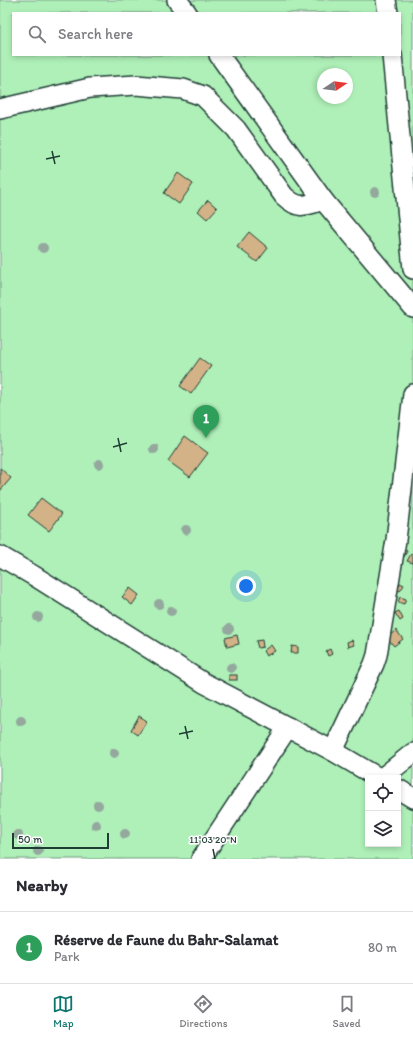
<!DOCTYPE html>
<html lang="en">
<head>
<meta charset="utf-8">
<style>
	body { margin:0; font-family:Itim,sans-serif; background:#f7f7f7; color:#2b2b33 }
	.controls { position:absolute; right:12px; bottom:12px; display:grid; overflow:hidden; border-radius:0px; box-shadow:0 2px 6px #0003 }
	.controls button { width:36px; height:36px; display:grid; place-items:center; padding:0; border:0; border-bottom:1px solid #e1e1e2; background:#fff; color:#2b2b33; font:20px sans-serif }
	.compass { position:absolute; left:317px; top:68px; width:36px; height:36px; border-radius:50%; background:#fff; box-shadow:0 2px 6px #0003; rotate:77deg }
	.scale { position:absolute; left:12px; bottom:10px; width:97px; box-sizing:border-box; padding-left:4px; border:2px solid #1f3d34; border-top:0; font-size:11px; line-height:14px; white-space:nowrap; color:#1f3d34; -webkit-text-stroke:3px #fff; paint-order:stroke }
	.you { position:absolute; left:246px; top:586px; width:14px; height:14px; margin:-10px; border:3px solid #fff; border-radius:50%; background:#1a73e8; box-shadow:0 0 0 6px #1a73e833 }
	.badge { display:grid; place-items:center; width:26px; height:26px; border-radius:50%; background:#0f766e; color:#fff; font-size:13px; font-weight:700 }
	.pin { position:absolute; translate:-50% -33px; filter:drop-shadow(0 1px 2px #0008) }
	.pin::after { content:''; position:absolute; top:21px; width:14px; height:12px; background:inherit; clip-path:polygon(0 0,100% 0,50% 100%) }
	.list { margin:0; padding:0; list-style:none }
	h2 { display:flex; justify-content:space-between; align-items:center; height:52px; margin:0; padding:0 16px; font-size:17px }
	h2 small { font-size:13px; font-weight:400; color:#7c7c81 }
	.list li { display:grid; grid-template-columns:26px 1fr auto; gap:12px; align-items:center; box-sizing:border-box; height:72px; padding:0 16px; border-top:1px solid #e1e1e2 }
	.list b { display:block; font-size:15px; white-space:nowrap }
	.list p { margin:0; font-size:13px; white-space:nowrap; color:#7c7c81 }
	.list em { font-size:13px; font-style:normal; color:#7c7c81 }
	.icon { flex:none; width:22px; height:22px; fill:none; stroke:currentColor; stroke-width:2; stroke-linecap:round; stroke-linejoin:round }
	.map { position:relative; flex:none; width:413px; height:859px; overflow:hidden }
	.search { position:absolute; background:#fff; box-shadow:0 2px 6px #0003; left:12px; right:12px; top:12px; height:44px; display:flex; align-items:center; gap:10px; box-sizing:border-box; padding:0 14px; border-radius:0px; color:#7c7c81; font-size:15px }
	.sheet { height:124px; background:#fff }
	nav { display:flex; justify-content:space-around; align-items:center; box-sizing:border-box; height:56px; border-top:1px solid #e1e1e2; background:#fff; font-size:11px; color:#7c7c81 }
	nav a { display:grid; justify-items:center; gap:2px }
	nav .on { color:#0f766e }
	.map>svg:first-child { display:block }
	.green { fill:#aff0b8; stroke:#679676; fill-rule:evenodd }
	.building { fill:#d4b287; stroke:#1f3d34 }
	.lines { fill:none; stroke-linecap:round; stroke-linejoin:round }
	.minor-casing { stroke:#1f3d34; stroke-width:22 }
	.minor { stroke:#fff; stroke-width:19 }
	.tree { fill:#94a89e }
	.ticks { fill:none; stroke:#1f3d34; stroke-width:1.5 }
	.ticks-label { font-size:10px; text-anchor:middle; fill:#1f3d34; stroke:#fff; stroke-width:3; stroke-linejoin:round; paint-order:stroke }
</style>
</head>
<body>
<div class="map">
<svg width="413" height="859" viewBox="0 0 413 859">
	<rect width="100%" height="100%" fill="#fff"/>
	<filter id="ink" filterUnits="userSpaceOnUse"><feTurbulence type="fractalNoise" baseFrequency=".025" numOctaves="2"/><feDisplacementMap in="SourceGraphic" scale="8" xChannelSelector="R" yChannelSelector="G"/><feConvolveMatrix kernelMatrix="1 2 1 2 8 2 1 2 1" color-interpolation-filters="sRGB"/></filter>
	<g filter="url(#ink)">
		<path class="green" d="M0,0H413V859H0ZM13,13H400V55H13ZM323,74H347V98H323ZM368,778H398V844H368Z"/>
		<g class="building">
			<polygon points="178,173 193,184 179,204 164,193"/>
			<polygon points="208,200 217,208 207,219 198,211"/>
			<polygon points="249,232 268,248 257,262 237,247"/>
			<polygon points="200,358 211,366 191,394 180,386"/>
			<polygon points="185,436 208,453 190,477 168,461"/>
			<polygon points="0,468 11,478 0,491"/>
			<polygon points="41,498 62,514 49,531 28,515"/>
			<polygon points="403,549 407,551 404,557 400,554"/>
			<polygon points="411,554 413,555 413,563 407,561"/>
			<polygon points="400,583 404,585 400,591 396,589"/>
			<polygon points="130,588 139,595 132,605 122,597"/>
			<polygon points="400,597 406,599 404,604 398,602"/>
			<polygon points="399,611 403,619 400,621 395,613"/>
			<polygon points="396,630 403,639 394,646 387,638"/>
			<polygon points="237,635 239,644 227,647 225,638"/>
			<polygon points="262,640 263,647 258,648 256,641"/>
			<polygon points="352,640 354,645 348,647 347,642"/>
			<polygon points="271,645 275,651 266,656 263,651"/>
			<polygon points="292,646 298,647 298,653 291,653"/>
			<polygon points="330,649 332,654 328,656 326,651"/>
			<rect x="229" y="675" width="8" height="5"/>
			<polygon points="139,716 147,721 138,735 131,730"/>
		</g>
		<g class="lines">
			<defs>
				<g id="minor">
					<polyline points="177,0 187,13"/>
					<polyline points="386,0 388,13"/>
					<polyline points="219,55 323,200 413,308"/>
					<polyline points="392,55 413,269"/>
					<path d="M0,109L90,88L136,85L183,89L203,96L236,129L284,196C299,210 305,206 323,200"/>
					<polyline points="0,556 36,577 204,683 333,751 379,778"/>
					<polyline points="333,751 374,664 377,655 396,540 413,394"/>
					<polyline points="382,778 413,753"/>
					<polyline points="398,789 413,798"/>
					<polyline points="201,859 288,727"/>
				</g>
			</defs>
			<use href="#minor" class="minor-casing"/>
			<use href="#minor" class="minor"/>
		</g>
		<g class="tree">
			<circle cx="375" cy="192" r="5"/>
			<circle cx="43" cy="248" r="5"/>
			<circle cx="154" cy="449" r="5"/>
			<circle cx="99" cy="464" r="5"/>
			<circle cx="186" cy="530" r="5"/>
			<circle cx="159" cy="604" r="5"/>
			<circle cx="171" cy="611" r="5"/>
			<circle cx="38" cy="617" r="5"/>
			<circle cx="229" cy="629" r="5"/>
			<circle cx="231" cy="668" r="5"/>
			<circle cx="21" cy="721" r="5"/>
			<circle cx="114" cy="753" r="5"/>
			<circle cx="98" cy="805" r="5"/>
			<circle cx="96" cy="825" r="5"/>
			<circle cx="125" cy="834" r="5"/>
			<circle cx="18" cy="835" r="5"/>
			<circle cx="38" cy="851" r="5"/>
		</g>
	</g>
	<path class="ticks" d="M52,151L55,164M46,159L60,156M118,438L121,452M113,447L127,443M185,726L188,739M179,734L193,731M213,849L215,859"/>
	<g class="ticks-label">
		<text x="213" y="843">11°03'20"N</text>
	</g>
</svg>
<div class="controls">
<button><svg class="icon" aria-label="locate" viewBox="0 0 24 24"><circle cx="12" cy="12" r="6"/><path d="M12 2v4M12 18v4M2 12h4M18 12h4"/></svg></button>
<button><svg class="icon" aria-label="layers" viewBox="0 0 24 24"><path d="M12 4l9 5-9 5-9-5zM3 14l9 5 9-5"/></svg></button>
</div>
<svg class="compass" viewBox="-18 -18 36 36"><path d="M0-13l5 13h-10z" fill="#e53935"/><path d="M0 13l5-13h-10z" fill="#7c7c81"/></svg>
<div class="scale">50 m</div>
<div class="you"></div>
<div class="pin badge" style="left:206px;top:438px;background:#2e9e5b">1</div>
<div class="search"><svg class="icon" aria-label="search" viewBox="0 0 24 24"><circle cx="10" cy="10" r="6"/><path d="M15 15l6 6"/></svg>Search here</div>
</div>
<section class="sheet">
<h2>Nearby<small></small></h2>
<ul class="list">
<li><span class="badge" style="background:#2e9e5b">1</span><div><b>Réserve de Faune du Bahr-Salamat</b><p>Park</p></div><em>80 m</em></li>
</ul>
</section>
<nav>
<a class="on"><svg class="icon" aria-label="map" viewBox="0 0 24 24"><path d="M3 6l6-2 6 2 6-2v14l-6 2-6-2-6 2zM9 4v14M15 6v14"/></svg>Map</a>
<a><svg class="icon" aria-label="directions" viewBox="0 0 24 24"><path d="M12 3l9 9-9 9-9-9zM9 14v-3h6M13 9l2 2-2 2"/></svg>Directions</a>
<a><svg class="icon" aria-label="saved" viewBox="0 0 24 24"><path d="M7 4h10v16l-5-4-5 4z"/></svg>Saved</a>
</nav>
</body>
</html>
